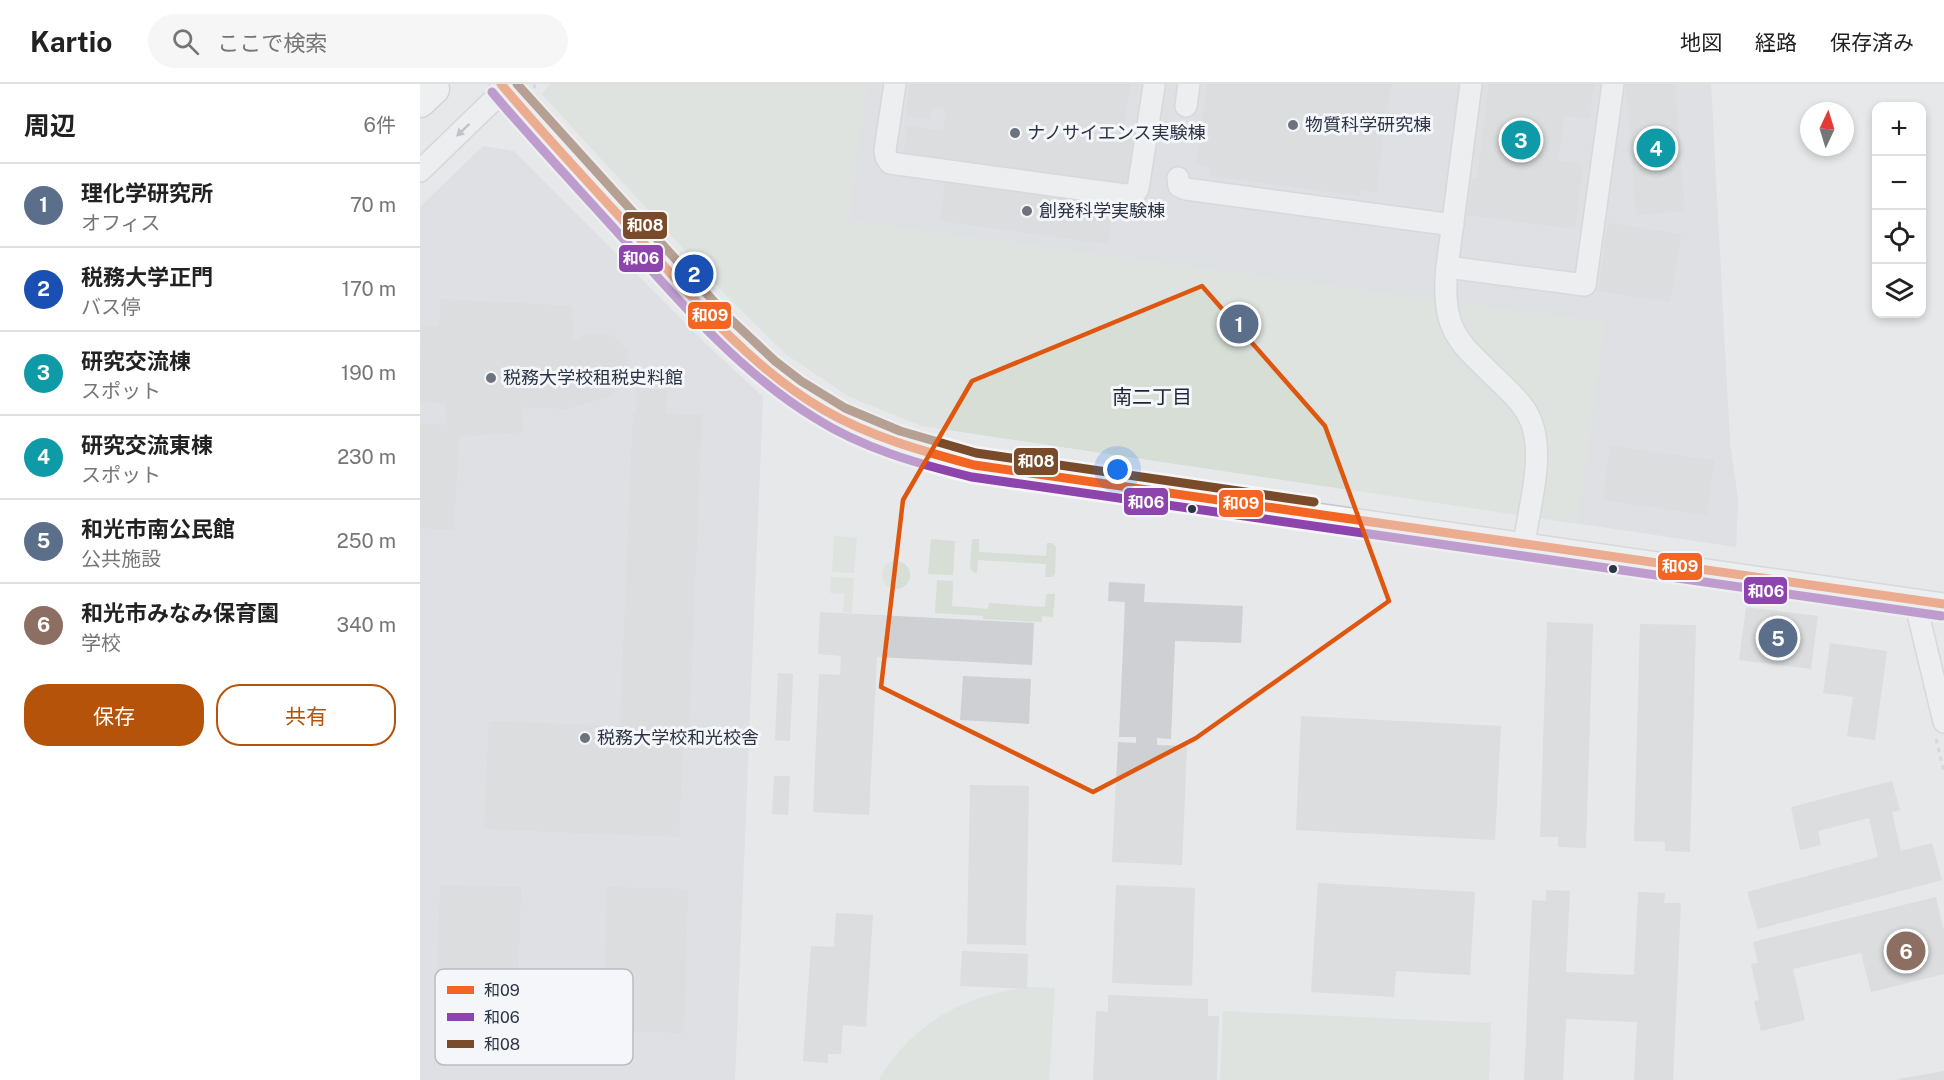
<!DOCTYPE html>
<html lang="ja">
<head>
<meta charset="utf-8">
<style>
	body { margin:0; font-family:"Public Sans","Noto Sans JP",sans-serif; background:#f6f6f6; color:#222 }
	.controls { position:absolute; right:18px; top:18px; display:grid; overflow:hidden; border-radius:12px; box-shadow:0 3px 9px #0003 }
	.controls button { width:54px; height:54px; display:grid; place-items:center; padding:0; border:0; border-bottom:2px solid #e0e0e0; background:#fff; color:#222; font:30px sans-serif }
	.compass { position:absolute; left:1380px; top:18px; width:54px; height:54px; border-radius:50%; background:#fff; box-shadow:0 3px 9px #0003; rotate:4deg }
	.you { position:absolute; left:698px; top:386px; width:21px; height:21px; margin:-15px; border:4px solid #fff; border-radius:50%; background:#1a73e8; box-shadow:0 0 0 9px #1a73e833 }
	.badge { display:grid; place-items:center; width:39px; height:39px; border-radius:50%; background:#b45309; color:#fff; font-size:20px; font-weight:700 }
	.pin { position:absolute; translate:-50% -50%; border:3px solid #fff; box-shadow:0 2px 6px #0006 }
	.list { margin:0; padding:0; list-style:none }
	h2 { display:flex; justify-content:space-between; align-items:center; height:78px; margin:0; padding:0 24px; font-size:26px }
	h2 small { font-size:20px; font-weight:400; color:#767676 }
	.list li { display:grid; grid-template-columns:39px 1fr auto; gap:18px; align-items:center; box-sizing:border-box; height:84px; padding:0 24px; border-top:2px solid #e0e0e0 }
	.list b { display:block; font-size:22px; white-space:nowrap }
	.list p { margin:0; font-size:20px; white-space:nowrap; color:#767676 }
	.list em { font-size:20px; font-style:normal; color:#767676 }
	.actions { display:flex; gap:12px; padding:18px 24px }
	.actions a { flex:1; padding:14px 0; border:2px solid #b45309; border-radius:24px; text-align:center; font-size:21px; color:#b45309 }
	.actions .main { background:#b45309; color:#fff }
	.icon { flex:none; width:33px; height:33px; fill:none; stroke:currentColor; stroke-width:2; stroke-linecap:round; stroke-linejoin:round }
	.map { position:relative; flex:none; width:1524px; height:996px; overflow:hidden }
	header { display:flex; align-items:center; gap:36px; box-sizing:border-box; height:84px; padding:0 30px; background:#fff; border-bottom:2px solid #e0e0e0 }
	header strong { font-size:28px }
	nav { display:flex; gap:33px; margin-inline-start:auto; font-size:21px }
	.search { width:420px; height:54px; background:#f6f6f6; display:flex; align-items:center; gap:15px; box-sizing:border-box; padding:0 21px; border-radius:33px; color:#767676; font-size:22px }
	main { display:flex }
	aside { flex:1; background:#fff }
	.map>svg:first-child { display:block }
	.built { fill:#d4d7dd }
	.green { fill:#d6ded6 }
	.building { fill:#ced0d3 }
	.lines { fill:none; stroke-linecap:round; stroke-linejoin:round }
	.minor-casing { stroke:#c4c6c8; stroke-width:24 }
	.highway-casing { stroke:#b8bbbf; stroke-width:33 }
	.path { stroke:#c5c6ca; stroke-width:3; stroke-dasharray:4.5 4.5; stroke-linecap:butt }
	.minor { stroke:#f5f6f7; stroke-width:21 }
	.highway { stroke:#f8f8f8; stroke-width:30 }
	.bus-1-casing { stroke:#f4f6f9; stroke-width:14 }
	.bus-2-casing { stroke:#f4f6f9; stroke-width:14 }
	.bus-3-casing { stroke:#f4f6f9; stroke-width:14 }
	.bus-1 { stroke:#f26522; stroke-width:9 }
	.bus-2 { stroke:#8e44ad; stroke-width:9 }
	.bus-3 { stroke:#7a4b2a; stroke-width:9 }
	.oneway { fill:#90959e }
	.marked { fill:none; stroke:#df570f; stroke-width:4.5; stroke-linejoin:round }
	.poi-dot { fill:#6c737f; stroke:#f4f6f9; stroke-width:2 }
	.bus-dot { fill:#2b3445; stroke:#f4f6f9; stroke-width:2 }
	.labels { text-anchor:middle; stroke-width:6; stroke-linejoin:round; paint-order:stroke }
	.poi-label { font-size:18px; fill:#2b3445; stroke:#f4f6f9; text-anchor:start }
	.neighbourhood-label { font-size:20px; fill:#1d2536; stroke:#f4f6f9 }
	.key { fill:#f4f6f9; stroke:#b8bcc3; stroke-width:1.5 }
	.key-label { font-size:16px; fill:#2b3445 }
	.line-badge { stroke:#f4f6f9; stroke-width:2 }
	.badge-label { font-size:16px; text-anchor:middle; font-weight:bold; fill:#fff }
</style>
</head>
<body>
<header>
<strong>Kartio</strong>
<div class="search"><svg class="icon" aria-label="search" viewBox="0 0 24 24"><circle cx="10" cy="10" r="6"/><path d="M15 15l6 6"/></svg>ここで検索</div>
<nav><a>地図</a><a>経路</a><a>保存済み</a></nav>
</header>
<main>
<aside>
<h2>周辺<small>6件</small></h2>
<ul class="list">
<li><span class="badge" style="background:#5c6f8a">1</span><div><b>理化学研究所</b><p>オフィス</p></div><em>70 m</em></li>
<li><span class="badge" style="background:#1a4fb4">2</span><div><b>税務大学正門</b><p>バス停</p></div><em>170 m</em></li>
<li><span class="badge" style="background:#0f9aa8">3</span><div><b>研究交流棟</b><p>スポット</p></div><em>190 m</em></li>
<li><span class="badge" style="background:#0f9aa8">4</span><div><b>研究交流東棟</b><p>スポット</p></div><em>230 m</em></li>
<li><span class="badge" style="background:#5c6f8a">5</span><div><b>和光市南公民館</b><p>公共施設</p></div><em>250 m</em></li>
<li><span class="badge" style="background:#8d6e63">6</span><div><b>和光市みなみ保育園</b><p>学校</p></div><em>340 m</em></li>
</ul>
<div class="actions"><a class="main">保存</a><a>共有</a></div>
</aside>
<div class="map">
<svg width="1524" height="996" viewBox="0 0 1524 996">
	<rect width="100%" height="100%" fill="#e6e8ea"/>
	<g class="built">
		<polygon points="130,0 1291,0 1310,359 1318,415 1316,463 502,342 430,313 366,270 305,210 122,10"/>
		<polygon points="63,62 94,67 285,259 343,313 315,996 0,996 0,123"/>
	</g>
	<g class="green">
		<polygon points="130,0 448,0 429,136 1185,238 1158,440 502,342 430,313 366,270 305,210 122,10"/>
		<polygon points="414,452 437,454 434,489 412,488"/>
		<polygon points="511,455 535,457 533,491 508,490"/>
		<polygon points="554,455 559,455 559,468 626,472 627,459 632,459 636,463 635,490 632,493 625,493 626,480 558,476 557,489 554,489 550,484 552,456"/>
		<circle cx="476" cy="491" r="14"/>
		<polygon points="411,493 434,494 432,529 423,528 424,510 410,509"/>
		<polygon points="517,496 533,497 532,522 568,525 569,519 625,523 626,510 635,510 633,533 622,532 622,538 563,535 563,532 515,529"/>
		<path d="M613,903L635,904L629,996H459C492,938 548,909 613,903Z"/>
		<polygon points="803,927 1071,939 1069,996 800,996"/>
	</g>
	<g class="building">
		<polygon points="490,0 710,0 703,52 713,53 707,100 484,69 487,42 523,47 526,26 512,23 510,36 486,32"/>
		<polygon points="787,0 971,0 956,108 941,106 940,112 789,92 791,83 776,81"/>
		<polygon points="1069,0 1174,0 1170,35 1144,32 1138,77 1163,80 1155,145 1047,131 1052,94 1057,95"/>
		<polygon points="1206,0 1255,0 1265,127 1216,131"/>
		<polygon points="526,94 694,117 688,160 520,137"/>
		<polygon points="1188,139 1261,150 1250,218 1178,207"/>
		<polygon points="21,215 152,222 153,257 165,250 188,250 197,255 208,269 209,285 204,297 198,306 187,313 147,325 101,323 103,348 39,353 34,446 0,444 0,340 27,341 25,319 0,318 1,242 19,243"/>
		<polygon points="217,304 247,306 246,330 282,331 269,651 263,650 259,753 64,745 69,637 200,642 213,329 216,329"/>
		<polygon points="1190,362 1294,376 1287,431 1183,416"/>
		<polygon points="689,498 725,500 724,518 823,522 821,559 755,557 751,655 737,654 737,661 767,662 762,781 692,778 698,658 716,659 716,653 699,653 705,518 688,517"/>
		<polygon points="1326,523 1398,532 1391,585 1319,576"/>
		<polygon points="400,528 614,539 612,581 457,573 449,731 393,728 399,590 420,591 421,572 398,570"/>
		<polygon points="1127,538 1173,540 1166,764 1138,763 1138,753 1120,753"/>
		<polygon points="1220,540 1276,541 1270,768 1245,767 1245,758 1214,757"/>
		<polygon points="1410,559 1467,567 1455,656 1427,652 1433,613 1403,609"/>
		<polygon points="358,589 373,590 370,657 355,656"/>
		<polygon points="543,592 611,595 609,640 540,636"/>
		<polygon points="881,632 1081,642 1075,756 876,746"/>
		<polygon points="354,692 370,692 368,731 352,730"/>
		<polygon points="1472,697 1480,726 1472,728 1481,767 1512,759 1522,796 1338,845 1327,808 1458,773 1449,734 1398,747 1401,761 1380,766 1371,723"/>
		<polygon points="550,701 609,702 606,861 547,860"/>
		<polygon points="898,799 1055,808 1050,891 976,887 974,913 891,908"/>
		<polygon points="20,801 101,803 96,978 15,976"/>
		<polygon points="696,801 775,804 772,902 692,899"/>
		<polygon points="187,803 268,805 264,949 183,946"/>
		<polygon points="1126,806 1150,807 1146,888 1214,891 1218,808 1245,809 1244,819 1261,819 1253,996 1214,996 1217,938 1146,935 1143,996 1104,996 1112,816 1126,817"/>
		<polygon points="1516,813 1524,847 1524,890 1451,908 1441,869 1373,885 1385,936 1341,947 1334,917 1339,916 1331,880 1338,879 1333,858"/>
		<polygon points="416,829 453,831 446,943 423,941 421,970 408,970 408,979 383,977 391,862 414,863"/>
		<polygon points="542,867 608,870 607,905 540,902"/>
		<polygon points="688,911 788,915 788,932 799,932 797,996 673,996 676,927 688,928"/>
		<polygon points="1524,987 1524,996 1478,996 1478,995"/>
	</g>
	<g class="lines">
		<defs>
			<g id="minor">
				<path d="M81,0C121,49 166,95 208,142C267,207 325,279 402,325C449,353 501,367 554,381L1524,520"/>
				<polyline points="475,0 465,66 466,73 470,79 705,111 714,110 718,105 734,2"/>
				<polyline points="1051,0 1027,183 1165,201 1193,0"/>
				<polyline points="766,22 769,0"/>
				<polyline points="0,87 90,0"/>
				<polyline points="758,94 759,102 766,105 1033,141"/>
				<path d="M1027,183C1020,248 1040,259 1083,301C1094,312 1105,322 1111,337C1125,372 1109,423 1104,460"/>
				<polyline points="1495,517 1524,638"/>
			</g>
			<polyline id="highway" points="0,18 14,5"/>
		</defs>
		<use href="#minor" class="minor-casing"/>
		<use href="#highway" class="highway-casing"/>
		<g class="path">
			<polyline points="114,0 116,9"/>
			<polyline points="1516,655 1524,688"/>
		</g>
		<use href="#minor" class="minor"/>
		<use href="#highway" class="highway"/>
		<defs>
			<path id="bus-1" d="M81,0C123,50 168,98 212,146C270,211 328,282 404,326C451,353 502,367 554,381L1524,520"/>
			<path id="bus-2" d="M72,8C113,57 157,103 200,151C259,217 318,287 395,334C442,364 498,380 552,393L1522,532"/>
			<polyline id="bus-3" points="97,0 307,232 355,277 381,297 425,324 480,347 556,369 894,418"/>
		</defs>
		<use href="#bus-1" class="bus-1-casing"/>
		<use href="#bus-2" class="bus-2-casing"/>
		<use href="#bus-3" class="bus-3-casing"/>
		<use href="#bus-1" class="bus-1"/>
		<use href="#bus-2" class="bus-2"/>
		<use href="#bus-3" class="bus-3"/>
	</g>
	<defs><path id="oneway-solid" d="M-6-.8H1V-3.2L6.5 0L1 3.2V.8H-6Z" transform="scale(1.5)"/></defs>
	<use class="oneway" href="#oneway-solid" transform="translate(43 46) rotate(136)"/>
	<path d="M0 0H1524V996H0ZM782,202L905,342L969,517L776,654L673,708L461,603L483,416L552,297Z" fill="#e6e8ea" fill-opacity=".55" fill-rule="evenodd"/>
	<path class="marked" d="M782,202L905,342L969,517L776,654L673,708L461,603L483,416L552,297Z"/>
	<g class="poi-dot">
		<circle cx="873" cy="41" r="6"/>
		<circle cx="595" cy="49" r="6"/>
		<circle cx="607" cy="127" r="6"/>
		<circle cx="71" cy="294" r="6"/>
		<circle cx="165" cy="654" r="6"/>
	</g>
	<g class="bus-dot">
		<circle cx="772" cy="425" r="5"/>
		<circle cx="1193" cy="485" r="5"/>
	</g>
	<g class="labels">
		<g class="poi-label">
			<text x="885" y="47">物質科学研究棟</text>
			<text x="607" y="55">ナノサイエンス実験棟</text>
			<text x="619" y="133">創発科学実験棟</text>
			<text x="83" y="300">税務大学校租税史料館</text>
			<text x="177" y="660">税務大学校和光校舎</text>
		</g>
		<g class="neighbourhood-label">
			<text x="732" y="320">南二丁目</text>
		</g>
	</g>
	<rect x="15" y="885" width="198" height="96" rx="9" class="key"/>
	<rect x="27" y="902" width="27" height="8" fill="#f26522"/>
	<rect x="27" y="929" width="27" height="8" fill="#8e44ad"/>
	<rect x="27" y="956" width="27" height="8" fill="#7a4b2a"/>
	<g class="key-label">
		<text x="64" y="912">和09</text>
		<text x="64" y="939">和06</text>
		<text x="64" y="966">和08</text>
	</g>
	<g class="line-badge">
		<rect x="202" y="127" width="46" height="29" rx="6" fill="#7a4b2a"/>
		<rect x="198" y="160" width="46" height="29" rx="6" fill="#8e44ad"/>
		<rect x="267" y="217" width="45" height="29" rx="6" fill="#f26522"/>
		<rect x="593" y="363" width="46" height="29" rx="6" fill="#7a4b2a"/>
		<rect x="703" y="403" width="46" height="29" rx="6" fill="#8e44ad"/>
		<rect x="798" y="405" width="46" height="29" rx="6" fill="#f26522"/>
		<rect x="1237" y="468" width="46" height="29" rx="6" fill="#f26522"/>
		<rect x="1323" y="492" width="45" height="29" rx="6" fill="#8e44ad"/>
	</g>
	<g class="badge-label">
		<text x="225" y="147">和08</text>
		<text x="221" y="180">和06</text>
		<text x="290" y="237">和09</text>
		<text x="616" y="383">和08</text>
		<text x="726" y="424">和06</text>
		<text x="821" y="425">和09</text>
		<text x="1260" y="488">和09</text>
		<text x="1346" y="513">和06</text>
	</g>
</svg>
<div class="controls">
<button>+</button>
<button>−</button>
<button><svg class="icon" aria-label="locate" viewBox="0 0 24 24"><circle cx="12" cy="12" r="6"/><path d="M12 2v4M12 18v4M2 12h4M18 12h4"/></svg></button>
<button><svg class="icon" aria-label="layers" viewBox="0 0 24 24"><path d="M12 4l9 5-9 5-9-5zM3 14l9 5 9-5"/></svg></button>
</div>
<svg class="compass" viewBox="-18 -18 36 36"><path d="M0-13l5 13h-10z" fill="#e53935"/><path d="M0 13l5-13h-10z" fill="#767676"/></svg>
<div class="you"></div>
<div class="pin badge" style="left:819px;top:240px;background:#5c6f8a">1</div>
<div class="pin badge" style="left:274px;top:190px;background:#1a4fb4">2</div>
<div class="pin badge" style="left:1101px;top:56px;background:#0f9aa8">3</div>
<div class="pin badge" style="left:1236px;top:64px;background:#0f9aa8">4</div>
<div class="pin badge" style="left:1358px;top:554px;background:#5c6f8a">5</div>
<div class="pin badge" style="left:1486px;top:867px;background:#8d6e63">6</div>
</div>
</main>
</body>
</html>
